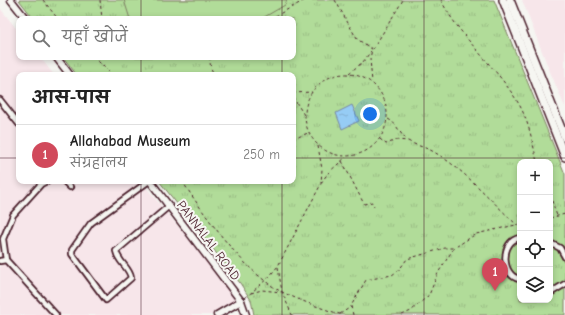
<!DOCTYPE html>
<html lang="hi">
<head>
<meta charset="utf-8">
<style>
	body { margin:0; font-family:"Comic Neue","Playpen Sans Deva",sans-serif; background:#f2f2f2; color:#222 }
	.controls { position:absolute; right:12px; bottom:12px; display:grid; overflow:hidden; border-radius:8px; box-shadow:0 2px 6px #0003 }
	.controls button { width:36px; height:36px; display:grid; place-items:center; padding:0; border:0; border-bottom:1px solid #e0e0e0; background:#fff; color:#222; font:20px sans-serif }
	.you { position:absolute; left:370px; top:114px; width:14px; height:14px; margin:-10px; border:3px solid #fff; border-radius:50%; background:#1a73e8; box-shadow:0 0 0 6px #1a73e833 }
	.badge { display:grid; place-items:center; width:26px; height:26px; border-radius:50%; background:#d1495b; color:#fff; font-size:13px; font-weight:700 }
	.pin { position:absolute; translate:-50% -33px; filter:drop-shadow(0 1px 2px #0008) }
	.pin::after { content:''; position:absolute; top:21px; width:14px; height:12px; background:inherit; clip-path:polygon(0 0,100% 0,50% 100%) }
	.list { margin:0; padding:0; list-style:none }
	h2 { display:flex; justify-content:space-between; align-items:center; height:52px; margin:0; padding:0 16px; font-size:17px }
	h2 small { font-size:13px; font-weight:400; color:#767676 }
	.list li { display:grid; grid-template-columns:26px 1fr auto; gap:12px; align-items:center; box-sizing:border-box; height:60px; padding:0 16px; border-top:1px solid #e0e0e0 }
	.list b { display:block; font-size:15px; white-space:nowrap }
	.list p { margin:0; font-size:13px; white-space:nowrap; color:#767676 }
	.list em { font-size:13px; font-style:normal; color:#767676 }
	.icon { flex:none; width:22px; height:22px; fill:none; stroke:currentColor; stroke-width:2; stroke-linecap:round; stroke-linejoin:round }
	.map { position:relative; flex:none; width:565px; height:315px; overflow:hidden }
	.search { position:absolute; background:#fff; box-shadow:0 2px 6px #0003; left:16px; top:16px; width:280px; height:44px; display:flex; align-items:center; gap:10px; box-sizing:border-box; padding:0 14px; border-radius:8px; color:#767676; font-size:15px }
	.panel { position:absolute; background:#fff; box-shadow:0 2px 6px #0003; left:16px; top:72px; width:280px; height:112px; border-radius:8px }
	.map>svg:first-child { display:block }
	.built { fill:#f7e6ea }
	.grass { fill:url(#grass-tufts); stroke:#7e7e62; fill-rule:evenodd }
	.pitch { fill:#b1dc99; stroke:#7e7e62 }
	.water { fill:url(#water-ripples); stroke:#7887a4 }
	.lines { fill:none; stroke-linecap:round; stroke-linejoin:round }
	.minor-casing { stroke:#4a1f2b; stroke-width:8 }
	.tertiary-casing { stroke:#4a1f2b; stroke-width:9 }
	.secondary-casing { stroke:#4a1f2b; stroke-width:10 }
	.path { stroke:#4a1f2b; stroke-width:1; stroke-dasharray:3 3; stroke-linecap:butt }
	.minor { stroke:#f6f6f2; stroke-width:4.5 }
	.tertiary { stroke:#f6f6f2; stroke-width:6 }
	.secondary { stroke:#f6f6f2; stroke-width:7 }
	.grid { fill:none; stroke:#4a1f2b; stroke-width:1; stroke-opacity:0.55 }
	.labels { text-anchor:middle; stroke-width:4; stroke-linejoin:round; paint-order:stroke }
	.street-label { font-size:13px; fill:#4a1f2b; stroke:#f6f6f2 }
</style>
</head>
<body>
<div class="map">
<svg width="565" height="315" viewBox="0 0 565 315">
	<defs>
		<pattern id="grass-tufts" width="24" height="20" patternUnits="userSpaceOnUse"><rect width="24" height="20" fill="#b1dc99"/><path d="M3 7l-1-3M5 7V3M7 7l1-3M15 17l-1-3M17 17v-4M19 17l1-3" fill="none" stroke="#9abc84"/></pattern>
		<pattern id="water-ripples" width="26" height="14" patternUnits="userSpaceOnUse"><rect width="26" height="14" fill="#96ccf5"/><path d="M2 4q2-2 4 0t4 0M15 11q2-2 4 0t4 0" fill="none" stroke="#83afd2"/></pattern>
	</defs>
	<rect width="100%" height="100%" fill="#f6f6f2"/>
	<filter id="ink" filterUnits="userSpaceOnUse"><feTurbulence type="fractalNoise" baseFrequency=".025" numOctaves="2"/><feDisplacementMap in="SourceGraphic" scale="8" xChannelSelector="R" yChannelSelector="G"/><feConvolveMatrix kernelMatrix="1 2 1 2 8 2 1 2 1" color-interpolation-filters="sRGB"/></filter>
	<g filter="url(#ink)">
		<g class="built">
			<polygon points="522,0 565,0 565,107 548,67"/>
			<polygon points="0,8 19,32 19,57 40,57 54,75 19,75 19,181 141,181 243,306 224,315 0,315"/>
		</g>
		<path class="grass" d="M19,0H494L565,174V315H254L251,300L240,283L159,181H293V75H77L63,57H293V19H34ZM520,162H550V300H520Z"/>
		<polygon class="pitch" points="124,0 287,0 285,5 261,19 130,19"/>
		<polygon class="water" points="352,105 359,121 342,129 336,113"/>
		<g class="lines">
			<defs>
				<g id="minor">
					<polyline points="0,100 19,124"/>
					<polyline points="64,181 70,187"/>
					<path d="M149,181L91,223L72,250V254L106,300L131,278C130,268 118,262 116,251L169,206"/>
					<path d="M520,238C500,240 501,277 520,279"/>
					<polyline points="550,243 560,248 565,257"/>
					<polyline points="6,260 3,239 13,215 41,184 47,181"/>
					<polyline points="0,261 6,260 56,315"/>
					<polyline points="550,293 565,284"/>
				</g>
				<g id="tertiary">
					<polyline points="11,0 26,19"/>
					<polyline points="56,57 70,75"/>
					<polyline points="150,181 241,301 246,315"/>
					<polyline points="217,315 241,301"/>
				</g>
				<g id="secondary">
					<polyline points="503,0 565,157"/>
					<polyline points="510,0 565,138"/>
				</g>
			</defs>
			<use href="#minor" class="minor-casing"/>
			<use href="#tertiary" class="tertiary-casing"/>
			<use href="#secondary" class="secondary-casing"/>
			<g class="path">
				<polyline points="43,0 58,19"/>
				<polyline points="100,0 102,19"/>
				<polyline points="335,0 357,39 372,49 370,59 372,82"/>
				<path d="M441,0C461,40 498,67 520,106C529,123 533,144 537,162"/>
				<polyline points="270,19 305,0"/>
				<polyline points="373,49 403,0"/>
				<polyline points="94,57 112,75"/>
				<path d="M210,57C210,64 210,71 216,75"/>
				<polyline points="98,60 99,57"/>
				<polyline points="349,73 363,62 371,51"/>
				<circle cx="346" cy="115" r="41"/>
				<polyline points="226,75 232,75"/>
				<polyline points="293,93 312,92"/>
				<polyline points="293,97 304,115"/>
				<path d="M388,119C398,124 399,134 408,141C416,146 426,147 434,152C465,170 491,201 517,225"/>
				<polyline points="293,139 308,133"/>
				<polyline points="380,139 386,144 397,140 408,141"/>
				<polyline points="342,161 364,204 372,202 374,206"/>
				<path d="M182,181C206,217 244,272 282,292C301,301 323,309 343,315"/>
				<polyline points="321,183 328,173 346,157"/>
				<polyline points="550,195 557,216"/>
				<polyline points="550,218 565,214"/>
				<polyline points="278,267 282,292 292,315"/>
				<polyline points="251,293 262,290 281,292"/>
				<polyline points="245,298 268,278 278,266 321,184 322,169 318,146"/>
				<polyline points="340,314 351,307"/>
				<polyline points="353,315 351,306 366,280 392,275 399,270 407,259 445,248 454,248"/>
				<polyline points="402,315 411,311 429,295 438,273 454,248 476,234 520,224"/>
			</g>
			<use href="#minor" class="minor"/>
			<use href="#tertiary" class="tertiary"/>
			<use href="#secondary" class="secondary"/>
		</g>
	</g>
	<path class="grid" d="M141,0V19M282,0V19M424,0V315M141,57V75M282,57V75M0,158H19M293,158H565M141,181V315M282,181V315"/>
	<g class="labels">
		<g class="street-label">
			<text transform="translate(209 240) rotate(53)" y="5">PANNALAL ROAD</text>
		</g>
	</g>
</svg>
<div class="controls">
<button>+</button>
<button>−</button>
<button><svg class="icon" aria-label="locate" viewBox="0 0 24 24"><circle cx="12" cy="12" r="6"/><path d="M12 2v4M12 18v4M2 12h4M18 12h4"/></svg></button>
<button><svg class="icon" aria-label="layers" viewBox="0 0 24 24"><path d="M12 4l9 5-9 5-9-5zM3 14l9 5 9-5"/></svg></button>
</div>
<div class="you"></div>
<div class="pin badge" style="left:495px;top:291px">1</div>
<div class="search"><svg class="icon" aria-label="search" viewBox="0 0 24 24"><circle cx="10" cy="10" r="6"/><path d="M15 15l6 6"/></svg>यहाँ खोजें</div>
<section class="panel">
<h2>आस-पास<small></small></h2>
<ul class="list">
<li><span class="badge">1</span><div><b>Allahabad Museum</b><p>संग्रहालय</p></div><em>250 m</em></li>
</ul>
</section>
</div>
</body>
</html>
